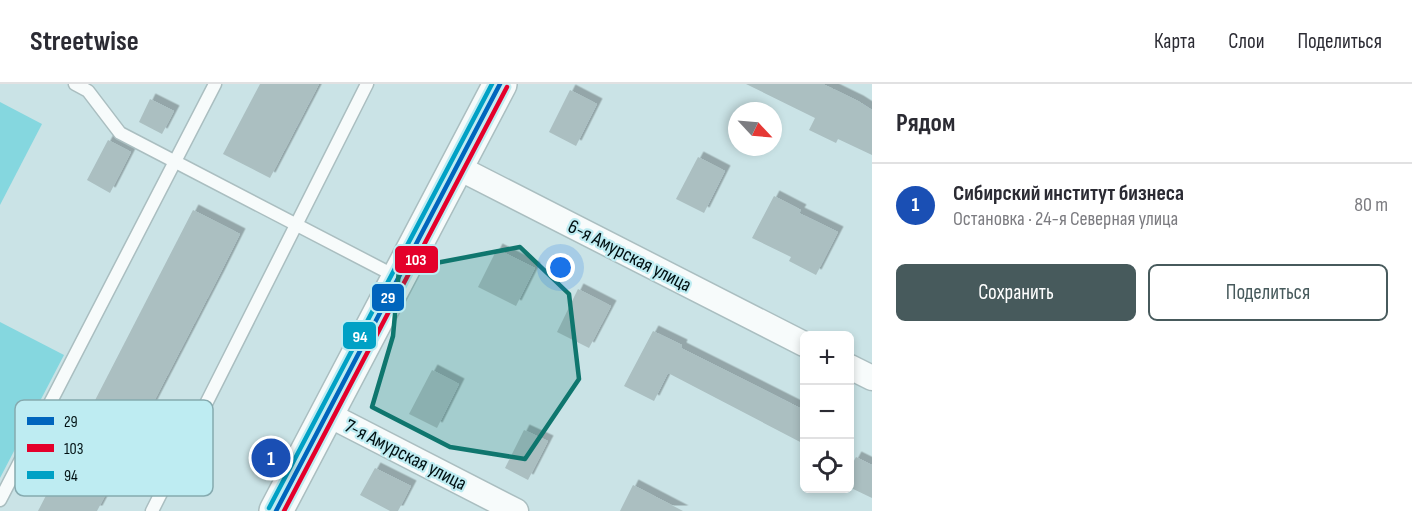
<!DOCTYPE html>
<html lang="ru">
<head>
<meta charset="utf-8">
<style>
	body { margin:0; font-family:"Sofia Sans Condensed",sans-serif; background:#f7f7f7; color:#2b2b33 }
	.controls { position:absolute; right:18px; bottom:18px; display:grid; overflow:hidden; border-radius:9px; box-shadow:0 3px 9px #0003 }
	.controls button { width:54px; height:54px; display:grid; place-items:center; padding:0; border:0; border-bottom:2px solid #e1e1e2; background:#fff; color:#2b2b33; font:30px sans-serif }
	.compass { position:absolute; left:728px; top:18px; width:54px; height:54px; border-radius:50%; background:#fff; box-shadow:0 3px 9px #0003; rotate:116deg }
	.you { position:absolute; left:561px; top:184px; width:21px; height:21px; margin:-15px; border:4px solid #fff; border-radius:50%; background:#1a73e8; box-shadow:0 0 0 9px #1a73e833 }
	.badge { display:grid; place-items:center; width:39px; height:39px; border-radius:50%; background:#475a5c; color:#fff; font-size:20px; font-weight:700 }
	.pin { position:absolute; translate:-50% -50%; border:3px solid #fff; box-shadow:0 2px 6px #0006 }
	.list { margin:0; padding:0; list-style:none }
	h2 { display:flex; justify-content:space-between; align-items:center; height:78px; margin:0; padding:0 24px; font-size:26px }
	h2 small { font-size:20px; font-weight:400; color:#7c7c81 }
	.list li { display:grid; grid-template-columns:39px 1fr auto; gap:18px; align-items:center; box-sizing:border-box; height:84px; padding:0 24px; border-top:2px solid #e1e1e2 }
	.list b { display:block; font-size:22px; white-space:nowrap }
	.list p { margin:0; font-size:20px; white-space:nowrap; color:#7c7c81 }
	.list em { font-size:20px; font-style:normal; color:#7c7c81 }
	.actions { display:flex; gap:12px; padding:18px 24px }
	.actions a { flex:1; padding:14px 0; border:2px solid #475a5c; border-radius:9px; text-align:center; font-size:21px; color:#475a5c }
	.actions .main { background:#475a5c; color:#fff }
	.icon { flex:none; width:33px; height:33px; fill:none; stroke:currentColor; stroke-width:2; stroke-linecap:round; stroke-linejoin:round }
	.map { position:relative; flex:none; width:872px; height:427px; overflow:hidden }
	header { display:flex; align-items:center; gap:36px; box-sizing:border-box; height:84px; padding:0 30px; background:#fff; border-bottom:2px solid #e1e1e2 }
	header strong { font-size:28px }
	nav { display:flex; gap:33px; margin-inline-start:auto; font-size:21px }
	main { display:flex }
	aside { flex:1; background:#fff }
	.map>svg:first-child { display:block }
	.green { fill:#85d7df }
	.building { fill:#abbfc1; filter:url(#shadow) }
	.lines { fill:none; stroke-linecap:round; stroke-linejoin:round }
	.lane-casing { stroke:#aabec0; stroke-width:15 }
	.street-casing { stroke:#aabec0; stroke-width:27 }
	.secondary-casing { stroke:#aabec0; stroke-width:36 }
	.lane { stroke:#f7fbfb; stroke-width:12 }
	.street { stroke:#f7fbfb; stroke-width:24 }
	.secondary { stroke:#f7fbfb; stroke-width:33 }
	.bus-1-casing { stroke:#beecf2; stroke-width:9 }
	.bus-2-casing { stroke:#beecf2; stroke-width:9 }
	.bus-3-casing { stroke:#beecf2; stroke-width:9 }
	.bus-1 { stroke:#0065bd; stroke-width:4.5 }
	.bus-2 { stroke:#e4002b; stroke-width:4.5 }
	.bus-3 { stroke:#00a1c5; stroke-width:4.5 }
	.marked { fill:#0f766e; fill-opacity:0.2; stroke:#0f766e; stroke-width:4.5; stroke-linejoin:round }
	.labels { text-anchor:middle; stroke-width:4.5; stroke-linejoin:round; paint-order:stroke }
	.street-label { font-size:20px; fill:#011012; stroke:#beecf2 }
	.key { fill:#beecf2; stroke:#85aaaf; stroke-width:1.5 }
	.key-label { font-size:16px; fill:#011012 }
	.line-badge { stroke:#beecf2; stroke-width:2 }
	.badge-label { font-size:16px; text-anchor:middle; font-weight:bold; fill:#fff }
</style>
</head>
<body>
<header>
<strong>Streetwise</strong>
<nav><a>Карта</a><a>Слои</a><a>Поделиться</a></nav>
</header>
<main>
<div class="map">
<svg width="872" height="427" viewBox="0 0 872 427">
	<defs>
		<filter id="shadow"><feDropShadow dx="5.5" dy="-5.5" stdDeviation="0" flood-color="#0004"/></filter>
	</defs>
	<rect width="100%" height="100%" fill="#cae3e6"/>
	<g class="green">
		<polygon points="0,18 42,40 0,121"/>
		<polygon points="0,238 64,271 0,394"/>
	</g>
	<g class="building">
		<polygon points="260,0 319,0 270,94 223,70"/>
		<polygon points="746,0 823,0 858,17 872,26 872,71 838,55 836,59 809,46 815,34"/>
		<polygon points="570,6 597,20 576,62 549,48"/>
		<polygon points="150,15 174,27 162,50 139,38"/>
		<polygon points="108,56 131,68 110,109 87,96"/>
		<polygon points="698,73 725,87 704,129 676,115"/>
		<polygon points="774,112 801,126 799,129 838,148 816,191 789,177 791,173 752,154"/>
		<polygon points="193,126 240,150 219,192 97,427 38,427"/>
		<polygon points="497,165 535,184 516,222 478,203"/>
		<polygon points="578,205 611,222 589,264 557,248"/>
		<polygon points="653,247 682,261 681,264 804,326 804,360 668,289 654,317 624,302"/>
		<polygon points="432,286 459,300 437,344 409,330"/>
		<polygon points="524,346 548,357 528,396 505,384"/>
		<polygon points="856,373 872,381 872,414 849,403 849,386"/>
		<polygon points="375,384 411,402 398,427 390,427 360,411"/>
		<polygon points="633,401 683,427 620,427"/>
	</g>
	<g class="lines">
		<defs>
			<g id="lane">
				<polyline points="75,0 88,7 120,49 397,193"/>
				<polyline points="0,416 215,0"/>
				<polyline points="152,427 367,0"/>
			</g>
			<g id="street">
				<polyline points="457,83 804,260"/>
				<polyline points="850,283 872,294"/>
				<polyline points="327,330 516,427"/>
			</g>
			<polyline id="secondary" points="276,427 500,0"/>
		</defs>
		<use href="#lane" class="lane-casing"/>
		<use href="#street" class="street-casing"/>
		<use href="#secondary" class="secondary-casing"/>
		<use href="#lane" class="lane"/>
		<use href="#street" class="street"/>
		<use href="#secondary" class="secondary"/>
		<defs>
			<polyline id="bus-1" points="276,427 500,0"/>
			<polyline id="bus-2" points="284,427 507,3"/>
			<polyline id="bus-3" points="269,424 492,0"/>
		</defs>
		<use href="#bus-1" class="bus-1-casing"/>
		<use href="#bus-2" class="bus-2-casing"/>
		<use href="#bus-3" class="bus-3-casing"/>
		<use href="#bus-1" class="bus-1"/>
		<use href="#bus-2" class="bus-2"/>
		<use href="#bus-3" class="bus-3"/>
	</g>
	<path class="marked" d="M520,163L569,210L579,295L525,375L450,363L372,323L393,252L399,186Z"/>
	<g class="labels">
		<g class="street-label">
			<text transform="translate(630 171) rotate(27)" y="7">6-я Амурская улица</text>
			<text transform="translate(406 370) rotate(27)" y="7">7-я Амурская улица</text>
		</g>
	</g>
	<rect x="15" y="316" width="198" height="96" rx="9" class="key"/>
	<rect x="27" y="333" width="27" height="8" fill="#0065bd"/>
	<rect x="27" y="360" width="27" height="8" fill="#e4002b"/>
	<rect x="27" y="387" width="27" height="8" fill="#00a1c5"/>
	<g class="key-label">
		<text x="64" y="343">29</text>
		<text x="64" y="370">103</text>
		<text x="64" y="397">94</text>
	</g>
	<g class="line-badge">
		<rect x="394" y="161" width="45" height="29" rx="6" fill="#e4002b"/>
		<rect x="371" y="199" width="34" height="29" rx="6" fill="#0065bd"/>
		<rect x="342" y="237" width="35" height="29" rx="6" fill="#00a1c5"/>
	</g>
	<g class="badge-label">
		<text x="416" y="181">103</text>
		<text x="388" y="219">29</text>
		<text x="360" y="258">94</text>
	</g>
</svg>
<div class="controls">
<button>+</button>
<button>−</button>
<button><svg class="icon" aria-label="locate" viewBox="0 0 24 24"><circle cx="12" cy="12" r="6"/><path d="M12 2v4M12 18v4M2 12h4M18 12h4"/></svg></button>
</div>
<svg class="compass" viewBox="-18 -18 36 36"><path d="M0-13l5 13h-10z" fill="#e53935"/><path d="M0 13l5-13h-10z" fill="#7c7c81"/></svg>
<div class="you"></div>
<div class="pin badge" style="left:271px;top:374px;background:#1a4fb4">1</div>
</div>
<aside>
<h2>Рядом<small></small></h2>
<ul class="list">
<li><span class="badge" style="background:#1a4fb4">1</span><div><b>Сибирский институт бизнеса</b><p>Остановка · 24-я Северная улица</p></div><em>80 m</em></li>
</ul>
<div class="actions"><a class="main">Сохранить</a><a>Поделиться</a></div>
</aside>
</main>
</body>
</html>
